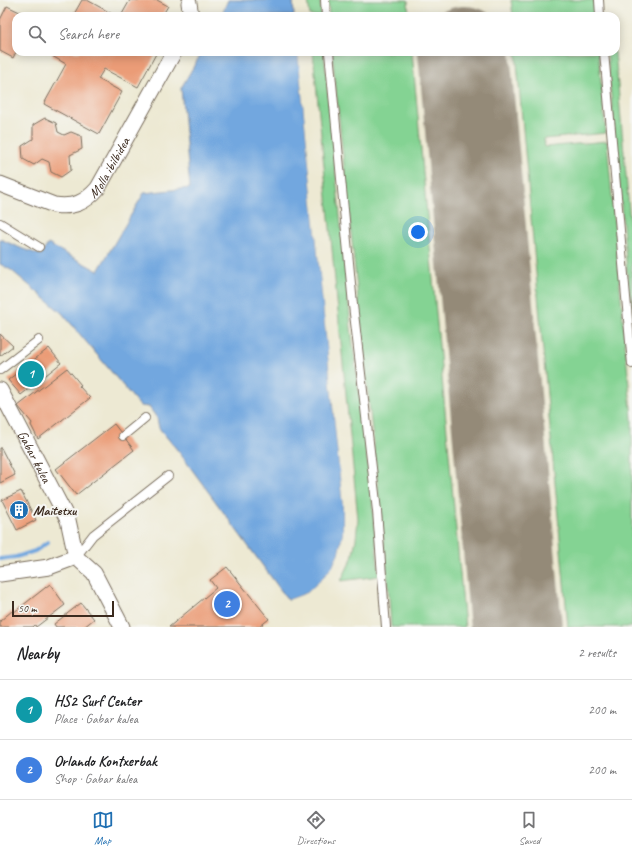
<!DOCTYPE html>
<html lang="en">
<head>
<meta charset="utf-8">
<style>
	body { margin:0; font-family:Caveat,sans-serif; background:#f2f2f2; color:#202124 }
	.scale { position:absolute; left:12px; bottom:10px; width:102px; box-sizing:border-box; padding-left:4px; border:2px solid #3b2a1e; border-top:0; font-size:11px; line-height:14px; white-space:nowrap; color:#3b2a1e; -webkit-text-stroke:3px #f6f6f2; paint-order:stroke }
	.you { position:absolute; left:418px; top:232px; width:14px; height:14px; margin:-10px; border:3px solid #fff; border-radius:50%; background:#1a73e8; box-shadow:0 0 0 6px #1a73e833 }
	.badge { display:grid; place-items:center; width:26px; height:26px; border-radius:50%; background:#1f6fb2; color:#fff; font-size:13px; font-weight:700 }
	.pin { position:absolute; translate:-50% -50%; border:2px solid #fff; box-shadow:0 1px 4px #0006 }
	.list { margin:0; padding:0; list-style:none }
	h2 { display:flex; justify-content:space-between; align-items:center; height:52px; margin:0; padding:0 16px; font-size:17px }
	h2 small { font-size:13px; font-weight:400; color:#757577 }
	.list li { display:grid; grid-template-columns:26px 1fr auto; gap:12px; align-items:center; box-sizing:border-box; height:60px; padding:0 16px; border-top:1px solid #e0e0e0 }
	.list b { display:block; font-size:15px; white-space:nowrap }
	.list p { margin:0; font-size:13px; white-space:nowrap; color:#757577 }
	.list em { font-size:13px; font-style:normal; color:#757577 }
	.icon { flex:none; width:22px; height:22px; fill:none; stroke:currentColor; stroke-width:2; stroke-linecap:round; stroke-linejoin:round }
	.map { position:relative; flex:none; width:632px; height:627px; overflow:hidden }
	.search { position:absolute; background:#fff; box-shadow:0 2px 10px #0003; left:12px; right:12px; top:12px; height:44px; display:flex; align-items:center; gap:10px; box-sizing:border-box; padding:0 14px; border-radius:12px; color:#757577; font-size:15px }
	.sheet { height:172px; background:#fff }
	nav { display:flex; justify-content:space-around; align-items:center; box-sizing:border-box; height:56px; border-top:1px solid #e0e0e0; background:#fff; font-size:11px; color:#757577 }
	nav a { display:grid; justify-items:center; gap:2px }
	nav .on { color:#1f6fb2 }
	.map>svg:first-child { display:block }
	.grass { fill:#84d393; stroke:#607e58 }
	.water { fill:#72a7df; stroke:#56687e }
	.pier { fill:#ede9d3 }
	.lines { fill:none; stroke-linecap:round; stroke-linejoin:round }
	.stream { stroke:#72a7df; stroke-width:4 }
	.runway { stroke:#948a78; stroke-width:92 }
	.building { fill:#eb9c77 }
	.lane-casing { stroke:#796d5d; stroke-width:10 }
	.street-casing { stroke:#796d5d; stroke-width:17 }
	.lane { stroke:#fff; stroke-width:8 }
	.street { stroke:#fff; stroke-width:15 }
	.labels { text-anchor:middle; stroke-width:4; stroke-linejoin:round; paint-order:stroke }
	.street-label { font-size:14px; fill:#3b2a1e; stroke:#f6f6f2 }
	.poi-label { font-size:14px; font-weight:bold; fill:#3b2a1e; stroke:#f6f6f2; text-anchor:start }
</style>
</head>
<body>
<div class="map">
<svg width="632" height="627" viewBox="0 0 632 627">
	<rect width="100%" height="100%" fill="#f6f6f2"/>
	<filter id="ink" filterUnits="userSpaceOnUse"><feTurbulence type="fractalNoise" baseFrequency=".025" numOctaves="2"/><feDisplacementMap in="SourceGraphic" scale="8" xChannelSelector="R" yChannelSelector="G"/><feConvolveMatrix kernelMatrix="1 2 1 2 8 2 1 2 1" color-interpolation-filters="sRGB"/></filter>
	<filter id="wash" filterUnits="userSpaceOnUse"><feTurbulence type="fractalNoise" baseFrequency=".012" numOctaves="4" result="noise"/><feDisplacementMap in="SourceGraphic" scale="16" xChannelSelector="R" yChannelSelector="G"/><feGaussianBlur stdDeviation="0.9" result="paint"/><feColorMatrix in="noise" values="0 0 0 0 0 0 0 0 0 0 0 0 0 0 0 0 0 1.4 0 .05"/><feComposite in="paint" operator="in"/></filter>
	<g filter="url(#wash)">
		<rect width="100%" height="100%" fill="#ede9d3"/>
		<g class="grass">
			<polygon points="308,0 320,0 321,16 310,16"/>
			<polygon points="328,0 408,0 409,16 329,16"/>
			<polygon points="511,0 594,0 595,16 513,16"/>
			<polygon points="313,52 324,52 351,328 372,498 379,576 341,581 352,558 356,539 358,519"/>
			<polygon points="332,52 412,52 465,627 391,627 388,582"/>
			<polygon points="516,52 598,52 606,133 544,139 545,147 607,141 632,420 632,627 568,627"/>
			<polygon points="607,52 615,52 632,243 632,325"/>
		</g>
		<g class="water">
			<polygon points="228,0 293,0 294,16 221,16"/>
			<polygon points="202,52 298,52 343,507 343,533 339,552 333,566 321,580 307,593 288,600 179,452 159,428 157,418 149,407 140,406 62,313 11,270 0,264 0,239 23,249 41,255 48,244 98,271 144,193 190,188 181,88"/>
		</g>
		<polygon class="pier" points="298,52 300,52 345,507 345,533 340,553 335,566 323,581 308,595 288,602 288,600 307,593 321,580 333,566 339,552 343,533 343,507"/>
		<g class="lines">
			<polyline class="stream" points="0,559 16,557 35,551 48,542"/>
			<polyline class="runway" points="464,52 516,627"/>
		</g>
		<g id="blocks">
			<g class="building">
				<polygon points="82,0 87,0 116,16 73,16"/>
				<polygon points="130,0 157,0 168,6 162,16 121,16"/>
				<polygon points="7,6 28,16 16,16 16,52 13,58 0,51 0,20"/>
				<polygon points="54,52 157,52 138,87 104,69 98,79 122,92 99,134 44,104 66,64 52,56"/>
				<polygon points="45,118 56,123 58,132 64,135 71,132 81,136 82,149 70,155 71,170 61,177 51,172 49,162 42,159 34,165 23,159 22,146 33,139 33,125"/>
				<polygon points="0,334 13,346 0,356"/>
				<polygon points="49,348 61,363 21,395 8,380"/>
				<polygon points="67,368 81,385 79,386 90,398 38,439 31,425 32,423 18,406"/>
				<polygon points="114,424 134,450 76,495 56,469"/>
				<polygon points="0,448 1,448 15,475 0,483"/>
				<polygon points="21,491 36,520 17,530 2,500"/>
				<polygon points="227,567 269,619 259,627 169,627 216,588 210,580"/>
				<polygon points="50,584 65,605 36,627 35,625 33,627 0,627 0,621 12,611 13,613"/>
				<polygon points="81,603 94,619 84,627 56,627 54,624"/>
			</g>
		</g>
	</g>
	<g filter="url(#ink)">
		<use href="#blocks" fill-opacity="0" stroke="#796d5d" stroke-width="1"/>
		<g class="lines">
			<defs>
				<g id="lane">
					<polyline points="325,0 326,16"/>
					<polyline points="599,0 600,16"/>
					<polyline points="329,52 353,305 377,511 386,627"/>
					<polyline points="604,52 632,364"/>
					<polyline points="0,223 39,247"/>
					<polyline points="0,370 39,340"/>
					<polyline points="123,436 145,418"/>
					<polyline points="76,557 93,535 168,476"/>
				</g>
				<g id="street">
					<polyline points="189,3 191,16"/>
					<path id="s1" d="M0,184L54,205C73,208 85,203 98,188L174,52"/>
					<path id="s2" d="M0,390L68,520L76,557L94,573L122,627"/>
					<polyline points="0,574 49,567 76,557"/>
				</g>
			</defs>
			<use href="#lane" class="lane-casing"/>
			<use href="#street" class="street-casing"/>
			<use href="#lane" class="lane"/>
			<use href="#street" class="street"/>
		</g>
	</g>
	<defs>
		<symbol id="building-disc" viewBox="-11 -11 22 22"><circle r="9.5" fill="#1f6fb2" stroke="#f6f6f2"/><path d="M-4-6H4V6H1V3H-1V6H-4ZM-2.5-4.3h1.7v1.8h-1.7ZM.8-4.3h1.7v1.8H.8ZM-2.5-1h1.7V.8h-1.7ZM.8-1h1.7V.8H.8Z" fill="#fff"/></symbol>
	</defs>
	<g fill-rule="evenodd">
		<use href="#building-disc" x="8" y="499" width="22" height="22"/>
	</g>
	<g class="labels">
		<g class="street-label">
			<text dy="5" stroke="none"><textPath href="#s1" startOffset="131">Molla ibilbidea</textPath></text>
			<text dy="5" stroke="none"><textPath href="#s2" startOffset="75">Gabar kalea</textPath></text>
		</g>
		<g class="poi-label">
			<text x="33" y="515">Maitetxu</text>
		</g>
	</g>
</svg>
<div class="scale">50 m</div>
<div class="you"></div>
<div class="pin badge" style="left:31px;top:374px;background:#0f9aa8">1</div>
<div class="pin badge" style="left:227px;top:604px;background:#3f7fe0">2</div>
<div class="search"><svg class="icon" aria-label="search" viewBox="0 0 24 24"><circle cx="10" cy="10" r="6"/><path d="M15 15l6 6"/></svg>Search here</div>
</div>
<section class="sheet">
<h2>Nearby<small>2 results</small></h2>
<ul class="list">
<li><span class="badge" style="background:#0f9aa8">1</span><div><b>HS2 Surf Center</b><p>Place · Gabar kalea</p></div><em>200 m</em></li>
<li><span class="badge" style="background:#3f7fe0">2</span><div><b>Orlando Kontxerbak</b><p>Shop · Gabar kalea</p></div><em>200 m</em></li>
</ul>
</section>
<nav>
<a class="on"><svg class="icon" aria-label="map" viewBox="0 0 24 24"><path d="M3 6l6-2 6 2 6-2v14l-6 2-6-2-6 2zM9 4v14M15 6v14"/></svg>Map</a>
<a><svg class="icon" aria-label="directions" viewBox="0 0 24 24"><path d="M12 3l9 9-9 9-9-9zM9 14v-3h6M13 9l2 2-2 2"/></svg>Directions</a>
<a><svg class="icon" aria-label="saved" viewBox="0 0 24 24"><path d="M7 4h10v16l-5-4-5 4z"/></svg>Saved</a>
</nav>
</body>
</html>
